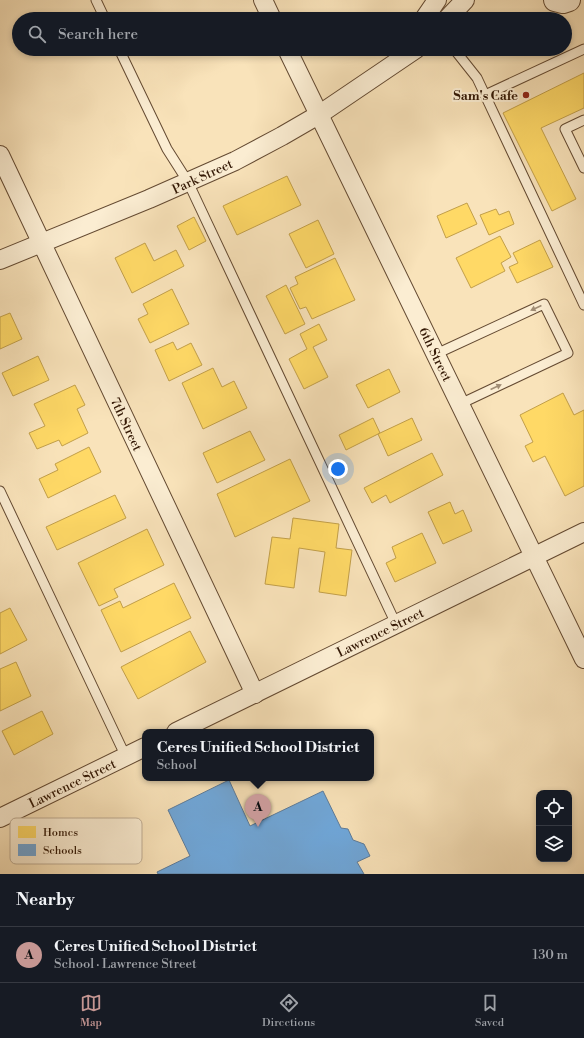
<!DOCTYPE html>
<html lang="en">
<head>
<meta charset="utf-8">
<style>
	body { margin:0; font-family:"Libre Bodoni",serif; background:#242831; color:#f1f3f6 }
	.controls { position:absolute; right:12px; bottom:12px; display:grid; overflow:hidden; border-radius:8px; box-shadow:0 2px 6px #0003 }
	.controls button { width:36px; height:36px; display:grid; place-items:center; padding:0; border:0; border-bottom:1px solid #363941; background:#171b24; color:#f1f3f6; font:20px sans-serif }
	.you { position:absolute; left:338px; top:469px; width:14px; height:14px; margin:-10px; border:3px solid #fff; border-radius:50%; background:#1a73e8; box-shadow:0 0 0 6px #1a73e833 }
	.badge { display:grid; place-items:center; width:26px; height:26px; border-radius:50%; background:#c59692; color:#111; font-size:13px; font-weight:700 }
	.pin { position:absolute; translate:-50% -33px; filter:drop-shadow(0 1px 2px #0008) }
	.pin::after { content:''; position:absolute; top:21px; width:14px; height:12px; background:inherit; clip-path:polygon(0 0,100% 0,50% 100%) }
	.popup { position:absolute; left:142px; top:729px; width:232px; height:52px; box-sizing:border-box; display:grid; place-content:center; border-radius:8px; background:#171b24; filter:drop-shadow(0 1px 3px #0005); font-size:13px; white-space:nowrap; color:#9ea1a6 }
	.popup b { font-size:15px; color:#f1f3f6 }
	.popup::after { content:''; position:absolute; left:50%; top:100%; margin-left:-8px; border:8px solid transparent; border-top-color:#171b24 }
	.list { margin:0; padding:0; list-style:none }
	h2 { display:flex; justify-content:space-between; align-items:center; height:52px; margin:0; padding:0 16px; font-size:17px }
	h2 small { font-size:13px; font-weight:400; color:#9ea1a6 }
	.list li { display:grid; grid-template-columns:26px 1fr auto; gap:12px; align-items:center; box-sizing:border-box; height:56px; padding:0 16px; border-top:1px solid #363941 }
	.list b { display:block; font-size:15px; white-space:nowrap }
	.list p { margin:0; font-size:13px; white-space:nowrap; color:#9ea1a6 }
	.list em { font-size:13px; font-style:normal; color:#9ea1a6 }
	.icon { flex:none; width:22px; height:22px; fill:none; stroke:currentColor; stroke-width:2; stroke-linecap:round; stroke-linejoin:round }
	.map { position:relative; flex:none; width:584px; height:874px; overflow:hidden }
	.search { position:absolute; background:#171b24; box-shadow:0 2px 6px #0003; left:12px; right:12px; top:12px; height:44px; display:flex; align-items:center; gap:10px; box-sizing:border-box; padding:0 14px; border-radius:22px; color:#9ea1a6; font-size:15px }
	.sheet { height:108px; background:#171b24 }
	nav { display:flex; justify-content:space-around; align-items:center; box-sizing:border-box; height:56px; border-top:1px solid #363941; background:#171b24; font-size:11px; color:#9ea1a6 }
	nav a { display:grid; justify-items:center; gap:2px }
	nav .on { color:#c59692 }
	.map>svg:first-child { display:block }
	.homes { fill:#ffd966; stroke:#c29f49 }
	.schools { fill:#6fa8dc; stroke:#5d7c9b }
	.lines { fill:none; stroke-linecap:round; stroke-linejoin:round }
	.service-casing { stroke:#644a32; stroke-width:11 }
	.minor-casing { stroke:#644a32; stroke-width:20 }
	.tertiary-casing { stroke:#644a32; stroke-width:24 }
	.service { stroke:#fbedd2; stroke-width:9 }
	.minor { stroke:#fbedd2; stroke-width:18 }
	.tertiary { stroke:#fbedd2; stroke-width:22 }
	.oneway { fill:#a18d75 }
	.poi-dot { fill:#8f2418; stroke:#fbedd2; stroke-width:1.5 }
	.labels { text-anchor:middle; stroke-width:4; stroke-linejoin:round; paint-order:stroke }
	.poi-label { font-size:13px; font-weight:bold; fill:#321704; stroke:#fbedd2; text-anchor:end }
	.street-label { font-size:13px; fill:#321704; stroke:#fbedd2 }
	.key { fill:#fbedd2; stroke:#bfad94; stroke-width:1 }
	.key-label { font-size:11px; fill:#321704 }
</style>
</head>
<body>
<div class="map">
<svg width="584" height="874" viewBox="0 0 584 874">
	<rect width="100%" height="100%" fill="#f9e3ba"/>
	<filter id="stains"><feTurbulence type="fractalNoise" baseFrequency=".005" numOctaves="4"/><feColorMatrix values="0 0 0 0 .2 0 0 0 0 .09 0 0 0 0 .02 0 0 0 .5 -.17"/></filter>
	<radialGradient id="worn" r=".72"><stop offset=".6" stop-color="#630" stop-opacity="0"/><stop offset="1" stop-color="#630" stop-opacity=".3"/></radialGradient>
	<g class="homes">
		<polygon points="584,73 584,108 541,128 576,199 552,211 503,113"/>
		<polygon points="287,176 301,205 237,235 223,206"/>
		<polygon points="467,203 477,224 446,238 437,216"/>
		<polygon points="496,209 499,215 509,211 514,224 489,235 480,215"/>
		<polygon points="194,217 206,241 189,250 177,226"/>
		<polygon points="318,220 334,254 306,268 289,234"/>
		<polygon points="500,236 511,257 501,263 505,271 471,288 456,258"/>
		<polygon points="540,240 553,267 517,283 509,267 518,263 513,253"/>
		<polygon points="145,243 154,261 176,250 184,266 132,293 115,258"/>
		<polygon points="335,258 355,300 312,319 306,307 300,309 290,288 298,284 295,277"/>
		<polygon points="286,285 305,324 285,334 266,296"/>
		<polygon points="172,289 189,324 150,343 138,319 148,314 143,304"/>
		<polygon points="10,313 22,339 0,349 0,317"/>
		<polygon points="319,324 327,340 313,347 328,377 304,389 289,359 307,349 300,334"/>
		<polygon points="173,342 177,350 191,343 202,365 169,381 155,350"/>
		<polygon points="38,356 49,380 13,396 2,373"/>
		<polygon points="213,368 222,387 234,381 247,408 203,429 182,383"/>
		<polygon points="389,369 400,392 368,408 356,385"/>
		<polygon points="75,385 85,405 77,409 88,433 62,446 59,440 37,449 29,433 45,426 34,404"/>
		<polygon points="563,393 574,415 584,410 584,486 565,496 545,456 533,462 525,446 533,442 520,415"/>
		<polygon points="373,418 380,433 346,450 339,435"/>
		<polygon points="412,418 422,440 388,456 378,434"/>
		<polygon points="250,431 265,460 217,483 203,453"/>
		<polygon points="89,447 101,472 48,498 39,479 58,470 55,464"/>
		<polygon points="432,453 443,475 390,503 386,495 372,503 364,488"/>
		<polygon points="290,459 310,501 235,537 217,494"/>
		<polygon points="115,495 126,518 57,550 46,527"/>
		<polygon points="450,502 455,514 463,510 472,531 443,544 428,512"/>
		<polygon points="293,518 339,524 336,548 352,550 346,596 319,592 325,552 299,548 294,588 265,584 272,537 290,539"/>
		<polygon points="147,529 164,565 114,589 118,597 99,606 78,563"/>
		<polygon points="422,533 436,563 395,582 386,563 396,558 392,547"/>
		<polygon points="174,583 191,618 121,652 101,610 120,601 123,608"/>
		<polygon points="10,608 27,640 0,654 0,613"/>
		<polygon points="190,631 206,662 138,699 121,667"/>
		<polygon points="16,662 31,696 0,711 0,669"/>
		<polygon points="42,711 53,734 14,755 2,731"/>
	</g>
	<polygon class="schools" points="229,780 250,826 323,791 341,828 348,829 353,840 364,844 370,856 357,862 364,874 158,874 157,872 190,856 168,810"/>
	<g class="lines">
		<defs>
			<g id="service">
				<polyline points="96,0 105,19"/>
				<polyline points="119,49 167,149 188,182 396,624"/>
				<polyline points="454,49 477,78 584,305"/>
				<polyline points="485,95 584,49"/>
				<polyline points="584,120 565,129 584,168"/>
				<polyline points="436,354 544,304 568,353 460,404"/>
				<polyline points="0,491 126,757"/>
			</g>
			<g id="minor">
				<polyline points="263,0 272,19"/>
				<polyline points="424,19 437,0"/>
				<polyline points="447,19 465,0"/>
				<polyline points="287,49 584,659"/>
				<polyline points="0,155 255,694"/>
				<polyline points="0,260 149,199 235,161 282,136 320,114 416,49"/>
				<polyline points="176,732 584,532"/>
				<polyline points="0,818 145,747"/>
			</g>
			<polyline id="tertiary" points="555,0 563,2 569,0"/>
		</defs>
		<use href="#service" class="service-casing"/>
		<use href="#minor" class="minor-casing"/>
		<use href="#tertiary" class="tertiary-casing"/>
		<use href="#service" class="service"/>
		<use href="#minor" class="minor"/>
		<use href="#tertiary" class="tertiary"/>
	</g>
	<defs><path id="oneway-solid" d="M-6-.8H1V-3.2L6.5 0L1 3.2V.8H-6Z"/></defs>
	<g class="oneway">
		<use href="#oneway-solid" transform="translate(536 308) rotate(155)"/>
		<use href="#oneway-solid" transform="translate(496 387) rotate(-25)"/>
	</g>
	<circle class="poi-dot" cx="526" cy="95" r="4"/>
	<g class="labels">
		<g class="poi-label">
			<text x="518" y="100">Sam's Cafe</text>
		</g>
		<g class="street-label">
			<text transform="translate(202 176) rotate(-25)" y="5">Park Street</text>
			<text transform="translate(436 354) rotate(64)" y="5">6th Street</text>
			<text transform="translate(127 424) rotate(65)" y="5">7th Street</text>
			<text transform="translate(380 632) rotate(-26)" y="5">Lawrence Street</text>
			<text transform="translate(72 783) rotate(-26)" y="5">Lawrence Street</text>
		</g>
	</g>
	<rect x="10" y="818" width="132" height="46" rx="6" class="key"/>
	<rect x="18" y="826" width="18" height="12" fill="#ffd966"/>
	<rect x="18" y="844" width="18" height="12" fill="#6fa8dc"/>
	<g class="key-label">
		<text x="43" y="836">Homes</text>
		<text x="43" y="854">Schools</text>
	</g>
	<rect width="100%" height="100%" filter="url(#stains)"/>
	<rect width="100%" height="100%" fill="url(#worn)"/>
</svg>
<div class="controls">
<button><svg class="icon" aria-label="locate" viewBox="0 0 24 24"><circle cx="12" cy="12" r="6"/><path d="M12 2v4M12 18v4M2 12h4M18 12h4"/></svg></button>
<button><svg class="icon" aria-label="layers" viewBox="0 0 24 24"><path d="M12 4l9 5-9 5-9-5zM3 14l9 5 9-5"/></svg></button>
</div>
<div class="you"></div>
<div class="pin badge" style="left:258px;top:827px">A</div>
<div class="popup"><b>Ceres Unified School District</b>School</div>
<div class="search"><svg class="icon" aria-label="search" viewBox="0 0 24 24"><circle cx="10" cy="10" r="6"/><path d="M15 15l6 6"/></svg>Search here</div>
</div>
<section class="sheet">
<h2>Nearby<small></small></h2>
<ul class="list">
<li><span class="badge">A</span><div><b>Ceres Unified School District</b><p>School · Lawrence Street</p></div><em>130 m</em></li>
</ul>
</section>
<nav>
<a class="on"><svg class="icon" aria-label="map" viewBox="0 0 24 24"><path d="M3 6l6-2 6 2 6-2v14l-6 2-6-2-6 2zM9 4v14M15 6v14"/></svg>Map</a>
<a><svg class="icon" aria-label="directions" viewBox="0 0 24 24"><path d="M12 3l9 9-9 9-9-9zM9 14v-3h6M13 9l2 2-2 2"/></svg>Directions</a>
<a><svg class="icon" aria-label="saved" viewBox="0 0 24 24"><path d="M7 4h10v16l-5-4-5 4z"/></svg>Saved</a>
</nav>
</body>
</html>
